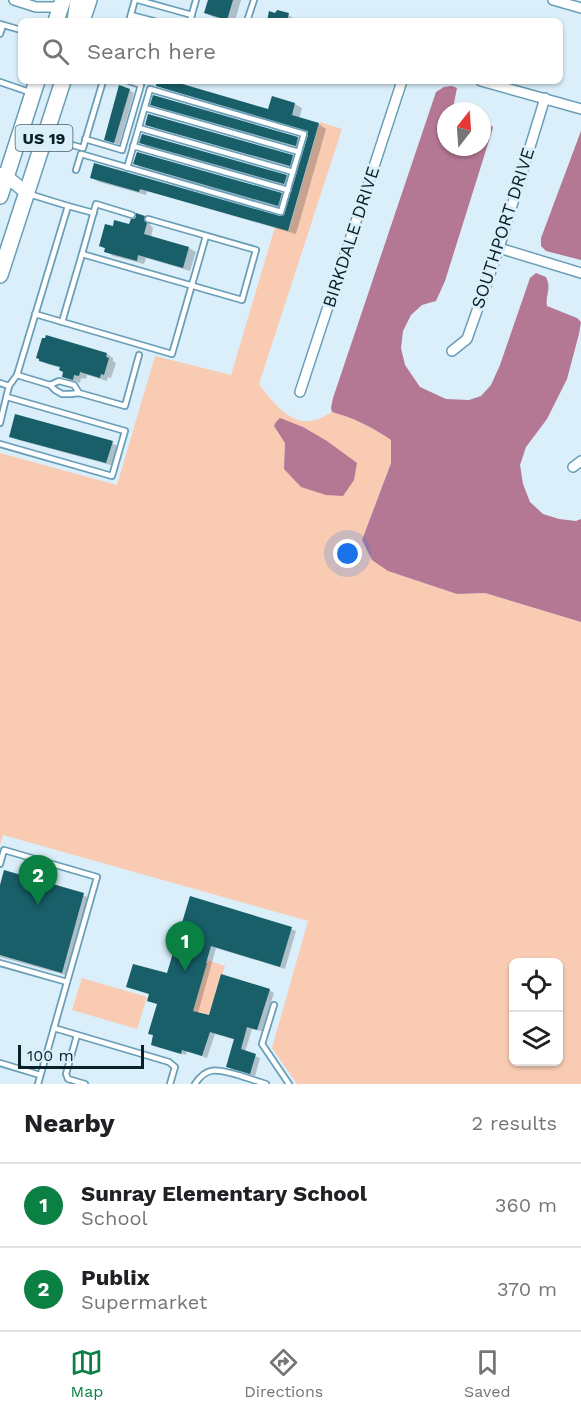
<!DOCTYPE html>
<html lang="en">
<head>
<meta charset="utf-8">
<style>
	body { margin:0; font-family:"Work Sans",sans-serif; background:#f6f6f6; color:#202124 }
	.controls { position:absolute; right:18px; bottom:18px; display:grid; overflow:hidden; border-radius:9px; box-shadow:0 2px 4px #0004 }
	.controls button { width:54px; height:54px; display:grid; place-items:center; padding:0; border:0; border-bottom:2px solid #e0e0e0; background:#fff; color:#202124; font:30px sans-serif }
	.compass { position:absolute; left:437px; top:102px; width:54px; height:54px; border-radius:50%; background:#fff; box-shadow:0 2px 4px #0004; rotate:17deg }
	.scale { position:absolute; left:18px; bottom:15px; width:126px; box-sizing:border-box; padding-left:6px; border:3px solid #092029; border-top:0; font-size:16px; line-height:21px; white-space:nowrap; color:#092029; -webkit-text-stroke:4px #daeffa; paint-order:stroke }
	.you { position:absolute; left:348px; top:554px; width:21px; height:21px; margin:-15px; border:4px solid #fff; border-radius:50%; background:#1a73e8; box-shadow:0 0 0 9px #1a73e833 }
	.badge { display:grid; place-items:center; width:39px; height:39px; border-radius:50%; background:#0b8043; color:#fff; font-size:20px; font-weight:700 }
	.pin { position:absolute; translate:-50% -50px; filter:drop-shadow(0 2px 3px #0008) }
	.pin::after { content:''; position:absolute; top:32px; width:21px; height:18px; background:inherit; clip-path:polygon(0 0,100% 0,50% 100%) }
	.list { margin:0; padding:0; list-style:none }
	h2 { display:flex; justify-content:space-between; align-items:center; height:78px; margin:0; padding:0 24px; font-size:26px }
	h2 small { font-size:20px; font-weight:400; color:#757577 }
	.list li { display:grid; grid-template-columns:39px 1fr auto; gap:18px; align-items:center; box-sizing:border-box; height:84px; padding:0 24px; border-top:2px solid #e0e0e0 }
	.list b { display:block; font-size:22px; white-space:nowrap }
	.list p { margin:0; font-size:20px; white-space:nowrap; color:#757577 }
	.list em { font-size:20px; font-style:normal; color:#757577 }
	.icon { flex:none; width:33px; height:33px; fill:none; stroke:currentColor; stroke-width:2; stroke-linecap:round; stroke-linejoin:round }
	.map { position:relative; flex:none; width:581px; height:1084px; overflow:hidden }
	.search { position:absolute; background:#fff; box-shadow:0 2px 4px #0004; left:18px; right:18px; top:18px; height:66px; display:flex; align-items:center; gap:15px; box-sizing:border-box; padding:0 21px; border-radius:9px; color:#757577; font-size:22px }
	.sheet { height:246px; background:#fff }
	nav { display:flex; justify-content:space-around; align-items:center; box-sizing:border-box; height:84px; border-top:2px solid #e0e0e0; background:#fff; font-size:16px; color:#757577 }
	nav a { display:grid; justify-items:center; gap:3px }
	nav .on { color:#0b8043 }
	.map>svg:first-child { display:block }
	.green { fill:#f9cbb3; fill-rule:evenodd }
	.water { fill:#b47794 }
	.shadow { fill:#0003 }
	.building { fill:#185f6a }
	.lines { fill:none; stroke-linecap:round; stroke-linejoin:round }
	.service-casing { stroke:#689eb7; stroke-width:8 }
	.minor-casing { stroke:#689eb7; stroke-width:12 }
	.tertiary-casing { stroke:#689eb7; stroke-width:15 }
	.trunk-casing { stroke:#689eb7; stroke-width:18 }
	.service { stroke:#fff; stroke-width:4.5 }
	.minor { stroke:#fff; stroke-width:9 }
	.tertiary { stroke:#fff; stroke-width:12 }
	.trunk { stroke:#fff; stroke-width:15 }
	.labels { text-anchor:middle; stroke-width:6; stroke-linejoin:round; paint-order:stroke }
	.shield { fill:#daeffa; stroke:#485e68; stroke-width:1.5 }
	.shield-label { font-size:16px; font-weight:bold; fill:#092029 }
	.street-label { font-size:18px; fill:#092029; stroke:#daeffa }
</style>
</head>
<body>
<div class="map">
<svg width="581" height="1084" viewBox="0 0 581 1084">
	<rect width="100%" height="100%" fill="#daeffa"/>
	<g class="green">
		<path d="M320,122L342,129L259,384C272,401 290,427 315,420C321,419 327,414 332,412C354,418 372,427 391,440V462L362,540L388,571L457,594L485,593L581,622V1084H297L272,1048L308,921L3,835L0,845V453L117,485L155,356L231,375L275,227L289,231ZM274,426L343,495L284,469L285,443ZM514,962H558V1062H514Z"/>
		<polygon points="207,960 225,966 209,1015 193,1011 207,964 206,963"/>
		<polygon points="82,978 147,997 137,1029 72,1010"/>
	</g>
	<g class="water">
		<path d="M452,86L457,88L453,108L454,111H446V147H482V120L493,127L492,131L445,281L436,301L422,305L411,315L403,331L401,348L405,365L420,387L446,399L469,400L481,396L491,385L500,365L530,278L536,273L546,277C552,290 545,294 547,306L577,318L581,322L579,334L567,379L547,419L526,447L520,465L523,484L530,502L543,514L559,519L576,521L581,519V622L485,593L457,594L388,571L372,560L362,540L391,463V440C372,427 354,418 332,412L331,408L333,398L436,92L444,87Z"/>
		<polygon points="581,131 581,260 546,251 541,246 541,238"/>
		<polygon points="280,418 303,427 327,441 357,463 354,480 343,496 326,495 301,487 284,469 285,443 274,426 276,422"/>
	</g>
	<g class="shadow">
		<polygon points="210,0 241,0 235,21 228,21 213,17 206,13"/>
		<polygon points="288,15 295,19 295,21 268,21"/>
		<polygon points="159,81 166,81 269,110 295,104 302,108 299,119 319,124 326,129 296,234 147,191 146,195 99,182 92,178 283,218 288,210 142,168 135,164 281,194 291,200 294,188 148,147 141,142 143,135 287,176 296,182 300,170 154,128 146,124 293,156 302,162 309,132 165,89 158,85"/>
		<polygon points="129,90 134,93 119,145 105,139"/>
		<polygon points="154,97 298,138 304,142 302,149 159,108 152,104"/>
		<polygon points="144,217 152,221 150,225 153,228 151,237 189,248 196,252 190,271 146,258 144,264 113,256 106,251 106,249 100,246 114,227 130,226"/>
		<polygon points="47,337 107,354 113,358 113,361 116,363 111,378 108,377 107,381 87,375 86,379 81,378 80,383 70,380 63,376 65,372 61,368 47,364 40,360"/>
		<polygon points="11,436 112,443 119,447 114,466 18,440"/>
		<polygon points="0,891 83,895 91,899 69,976 0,957"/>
		<polygon points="291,929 296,931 285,969 216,948 198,1013 210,1017 269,990 274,993 262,1031 252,1029 245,1052 260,1058 255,1076 232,1069 228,1066 236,1040 215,1034 207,1058 187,1051 186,1055 157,1047 152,1044 159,1005 148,1000 150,994 128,986 168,975 187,959 192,940 180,935"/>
	</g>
	<g class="building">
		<polygon points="208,0 233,0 227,20 204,13"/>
		<polygon points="277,10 289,13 287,21 267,21 269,11 275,13"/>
		<polygon points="157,81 172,81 268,109 272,96 295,103 292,115 319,123 288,231 140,189 139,192 90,178 94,163 280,216 284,215 308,135 308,131 156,86"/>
		<polygon points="119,85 130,89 114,143 104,140"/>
		<polygon points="153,95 298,137 296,146 150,105"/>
		<polygon points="148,114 293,155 290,166 145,125"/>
		<polygon points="142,134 287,175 284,184 139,143"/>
		<polygon points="137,152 282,193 278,206 133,164"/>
		<polygon points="136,213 145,216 144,220 147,223 144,234 189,247 183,268 138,255 137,261 104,252 105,248 99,246 105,224 113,226 114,220 129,224 131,219 134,219 136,217"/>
		<polygon points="46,335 107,353 106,357 109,358 104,375 101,374 100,378 80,372 79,376 74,375 73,380 62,377 63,372 59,370 60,367 39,361 39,359 36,358 42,338 45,338"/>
		<polygon points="15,414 113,441 106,463 9,437"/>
		<polygon points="4,870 84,893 62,973 0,955 0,885"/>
		<polygon points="190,896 292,927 280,967 211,946 206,963 207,963 193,1011 209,1015 221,974 270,989 257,1030 247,1027 241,1049 256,1054 250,1074 226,1067 234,1039 210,1032 202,1056 182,1050 181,1054 151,1045 153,1035 148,1034 157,1004 147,1001 149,994 126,987 133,964 167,973 173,953 186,957 190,940 178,936"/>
	</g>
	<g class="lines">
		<defs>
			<g id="service">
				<polyline points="138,0 192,15"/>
				<polyline points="131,15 154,21"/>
				<polyline points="129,21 135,0"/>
				<polyline points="190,21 196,0"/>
				<polyline points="247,21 254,0"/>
				<polyline points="0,24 21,30"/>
				<polyline points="0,34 3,25"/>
				<polyline points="0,82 32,93"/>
				<polyline points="145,108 299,152"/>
				<polyline points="139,128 293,172"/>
				<polyline points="47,138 83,148 103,81"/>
				<polyline points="85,139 122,150 141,85 129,81"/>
				<polyline points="133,146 288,190"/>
				<polyline points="81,154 281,212 304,134 150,89 127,168"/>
				<polyline points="76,170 81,154"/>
				<polyline points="68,206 94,213"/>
				<polyline points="132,215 96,204 82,254 242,300 256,250 148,219"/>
				<polyline points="35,314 172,354 206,236"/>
				<polyline points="62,322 82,254"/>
				<polyline points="17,375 50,385 55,390 62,394 71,394 79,393 125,406 139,355"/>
				<polyline points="0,383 9,386 17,375 68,206 29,194"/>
				<polyline points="50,385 59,381 74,385 79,393"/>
				<polyline points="0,423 9,386"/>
				<polyline points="0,444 112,476 125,431 7,397"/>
				<polyline points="0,864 4,850 97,877 38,1084"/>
				<polyline points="0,963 67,982"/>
				<polyline points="274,1005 262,1044 289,1084"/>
				<polyline points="54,1028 169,1062 175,1067 170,1084"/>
				<polyline points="77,1035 66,1074 68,1079 85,1084"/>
				<polyline points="0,1063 40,1075"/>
				<path d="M195,1084C207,1065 219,1070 238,1075C247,1078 257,1081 266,1084"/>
			</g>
			<g id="minor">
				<polyline points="14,0 36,7 61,7"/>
				<polyline points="553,0 581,8"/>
				<polyline points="481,81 581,109"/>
				<polyline points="499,248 581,273"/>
				<polyline points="452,351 467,339 499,248 545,98"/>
				<polyline points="300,392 402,81"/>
				<polyline points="573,467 581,461"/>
			</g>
			<polyline id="tertiary" points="0,174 6,176 27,193"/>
			<g id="trunk">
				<polyline points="56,21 63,0"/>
				<polyline points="75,21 78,0"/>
				<polyline points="82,21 89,0"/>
				<polyline points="0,196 37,81"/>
				<polyline points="0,275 63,81"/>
			</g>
		</defs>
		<use href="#service" class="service-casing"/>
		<use href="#minor" class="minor-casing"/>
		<use href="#tertiary" class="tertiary-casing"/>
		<use href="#trunk" class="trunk-casing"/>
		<use href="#service" class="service"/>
		<use href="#minor" class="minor"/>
		<use href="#tertiary" class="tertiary"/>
		<use href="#trunk" class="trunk"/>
	</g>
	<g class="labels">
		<rect class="shield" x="15.5" y="125" width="57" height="26" rx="4.5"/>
		<g class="shield-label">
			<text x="44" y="144">US 19</text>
		</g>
		<g class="street-label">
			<text transform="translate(503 228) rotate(-72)" y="6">SOUTHPORT DRIVE</text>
			<text transform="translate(351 237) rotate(-72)" y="6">BIRKDALE DRIVE</text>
		</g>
	</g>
</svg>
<div class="controls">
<button><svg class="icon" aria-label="locate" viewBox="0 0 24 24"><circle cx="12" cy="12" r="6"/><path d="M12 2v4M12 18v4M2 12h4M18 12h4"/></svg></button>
<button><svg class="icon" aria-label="layers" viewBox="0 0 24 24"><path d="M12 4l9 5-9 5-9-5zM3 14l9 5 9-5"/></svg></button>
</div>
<svg class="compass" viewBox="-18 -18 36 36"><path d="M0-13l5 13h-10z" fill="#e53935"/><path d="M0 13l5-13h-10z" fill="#757577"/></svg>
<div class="scale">100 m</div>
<div class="you"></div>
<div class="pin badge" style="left:185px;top:971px">1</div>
<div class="pin badge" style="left:38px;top:905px">2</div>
<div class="search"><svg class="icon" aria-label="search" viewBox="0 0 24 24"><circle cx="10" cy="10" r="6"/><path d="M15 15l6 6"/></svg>Search here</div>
</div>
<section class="sheet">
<h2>Nearby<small>2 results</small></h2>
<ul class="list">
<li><span class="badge">1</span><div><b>Sunray Elementary School</b><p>School</p></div><em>360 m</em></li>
<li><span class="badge">2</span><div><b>Publix</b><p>Supermarket</p></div><em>370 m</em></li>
</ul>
</section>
<nav>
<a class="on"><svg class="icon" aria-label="map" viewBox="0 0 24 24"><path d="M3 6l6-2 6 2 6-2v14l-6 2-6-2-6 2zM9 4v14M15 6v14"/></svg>Map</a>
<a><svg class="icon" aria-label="directions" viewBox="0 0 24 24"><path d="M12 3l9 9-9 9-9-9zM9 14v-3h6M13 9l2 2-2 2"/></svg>Directions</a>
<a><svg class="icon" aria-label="saved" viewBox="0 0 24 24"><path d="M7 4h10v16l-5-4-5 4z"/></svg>Saved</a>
</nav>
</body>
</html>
